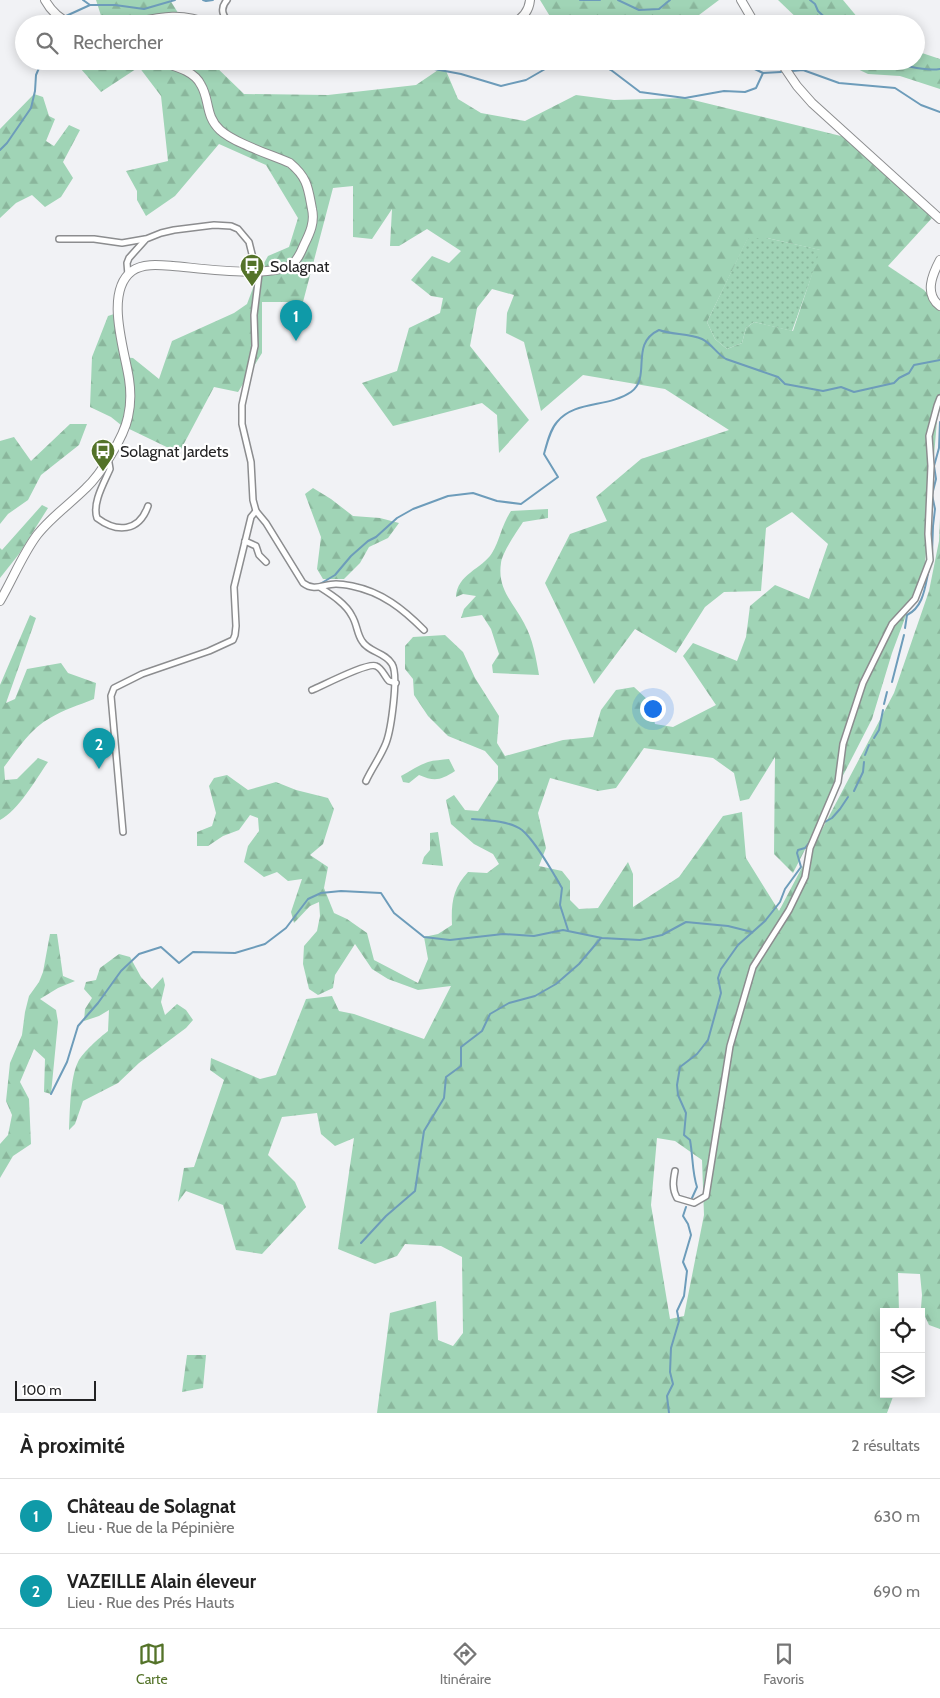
<!DOCTYPE html>
<html lang="fr">
<head>
<meta charset="utf-8">
<style>
	body { margin:0; font-family:Cabin,sans-serif; background:#f6f6f6; color:#222 }
	.controls { position:absolute; right:15px; bottom:15px; display:grid; overflow:hidden; border-radius:0px; box-shadow:0 2px 12px #0003 }
	.controls button { width:45px; height:45px; display:grid; place-items:center; padding:0; border:0; border-bottom:1px solid #e0e0e0; background:#fff; color:#222; font:25px sans-serif }
	.scale { position:absolute; left:15px; bottom:12px; width:81px; box-sizing:border-box; padding-left:5px; border:2px solid #232324; border-top:0; font-size:14px; line-height:18px; white-space:nowrap; color:#232324; -webkit-text-stroke:4px #fff; paint-order:stroke }
	.you { position:absolute; left:652px; top:708px; width:18px; height:18px; margin:-12px; border:4px solid #fff; border-radius:50%; background:#1a73e8; box-shadow:0 0 0 8px #1a73e833 }
	.badge { display:grid; place-items:center; width:32px; height:32px; border-radius:50%; background:#547329; color:#fff; font-size:16px; font-weight:700 }
	.pin { position:absolute; translate:-50% -41px; filter:drop-shadow(0 1px 2px #0008) }
	.pin::after { content:''; position:absolute; top:26px; width:18px; height:15px; background:inherit; clip-path:polygon(0 0,100% 0,50% 100%) }
	.list { margin:0; padding:0; list-style:none }
	h2 { display:flex; justify-content:space-between; align-items:center; height:65px; margin:0; padding:0 20px; font-size:21px }
	h2 small { font-size:16px; font-weight:400; color:#767676 }
	.list li { display:grid; grid-template-columns:32px 1fr auto; gap:15px; align-items:center; box-sizing:border-box; height:75px; padding:0 20px; border-top:1px solid #e0e0e0 }
	.list b { display:block; font-size:19px; white-space:nowrap }
	.list p { margin:0; font-size:16px; white-space:nowrap; color:#767676 }
	.list em { font-size:16px; font-style:normal; color:#767676 }
	.icon { flex:none; width:28px; height:28px; fill:none; stroke:currentColor; stroke-width:2; stroke-linecap:round; stroke-linejoin:round }
	.map { position:relative; flex:none; width:940px; height:1413px; overflow:hidden }
	.search { position:absolute; background:#fff; box-shadow:0 2px 12px #0003; left:15px; right:15px; top:15px; height:55px; display:flex; align-items:center; gap:12px; box-sizing:border-box; padding:0 18px; border-radius:28px; color:#767676; font-size:19px }
	.sheet { height:215px; background:#fff }
	nav { display:flex; justify-content:space-around; align-items:center; box-sizing:border-box; height:70px; border-top:1px solid #e0e0e0; background:#fff; font-size:14px; color:#767676 }
	nav a { display:grid; justify-items:center; gap:2px }
	nav .on { color:#547329 }
	.map>svg:first-child { display:block }
	.grass { fill:url(#grass-dots) }
	.forest { fill:url(#forest-firs); fill-rule:evenodd }
	.lines { fill:none; stroke-linecap:round; stroke-linejoin:round }
	.stream { stroke:#6d9cba; stroke-width:2 }
	.minor-casing { stroke:#8c8d8f; stroke-width:8 }
	.secondary-casing { stroke:#8c8d8f; stroke-width:10 }
	.minor { stroke:#fff; stroke-width:5 }
	.secondary { stroke:#fff; stroke-width:8 }
	.labels { text-anchor:middle; stroke-width:4.5; stroke-linejoin:round; paint-order:stroke }
	.poi-label { font-size:16px; fill:#232324; stroke:#fff; text-anchor:start }
</style>
</head>
<body>
<div class="map">
<svg width="940" height="1413" viewBox="0 0 940 1413">
	<defs>
		<pattern id="grass-dots" width="8" height="8" patternUnits="userSpaceOnUse" patternTransform="scale(1.25)"><rect width="8" height="8" fill="#a0d4b6"/><path d="M2 2h.1M6 6h.1" fill="none" stroke="#8ab69c" stroke-width="1.8" stroke-linecap="round"/></pattern>
		<pattern id="forest-firs" width="22" height="20" patternUnits="userSpaceOnUse" patternTransform="scale(1.25)"><rect width="22" height="20" fill="#a0d4b6"/><path d="M5 1l3.5 6h-7zM16 11l3.5 6h-7z" fill="#8ab69c"/></pattern>
	</defs>
	<rect width="100%" height="100%" fill="#f1f2f5"/>
	<polygon class="grass" points="748,237 767,238 821,250 792,331 754,322 746,328 742,343 727,349 715,339 707,322"/>
	<g class="forest">
		<polygon points="96,0 170,0 185,24 66,24 69,21 103,22"/>
		<polygon points="540,0 719,0 695,18 691,24 560,24 551,18"/>
		<polygon points="778,0 843,0 863,24 803,24"/>
		<polygon points="916,51 940,59 940,89 900,76 868,74 841,61 916,61"/>
		<path d="M74,61H210L244,94L328,95L416,85L444,66L458,99L481,113L525,121L576,95L614,100L685,98L845,137L902,187L932,218L888,266L924,290L940,308V409L937,420L925,564L892,653L872,719L793,873L774,854L775,757L749,799L740,801L734,773L713,758L644,748L616,788L598,791L550,778L538,813L546,848L539,866L562,871L570,881V900L579,909L598,908L628,862L633,874V907L679,877L723,816L742,812L746,858L779,911L894,693L929,591L939,541L940,518V1329L929,1325L921,1308L922,1295L920,1274L898,1273L899,1312H884V1394H894L887,1413H377L390,1313L436,1301L438,1340L453,1346L463,1333L462,1257L441,1246L405,1244L397,1256L375,1264L338,1249L354,1138L335,1146L321,1134L317,1113L282,1117L268,1155L295,1182L306,1207L262,1254L236,1250L223,1205L186,1191L178,1202L184,1168L194,1167L224,1080L210,1070L211,1058L260,1079L276,1075L306,999L332,996L339,1011L354,1014L424,1039L451,986L418,990L388,979L372,969L355,944L335,975L333,988L318,995L309,989L303,964L304,946L317,931L320,916L319,902L310,906L294,923L291,912L302,879L288,881L277,872L264,877L244,862L248,846L259,831L258,818L250,815L239,830L223,836L208,846H197V832L212,826L216,813L209,786L214,778L227,775L248,790L276,782L296,790L328,798L334,809L323,844L310,855L328,867L324,888L334,913L347,919L367,933L374,960L418,983L428,959L424,937L438,934L452,925C451,903 453,888 468,872L487,873L499,864L493,854L474,844L451,824L446,800L454,795L465,810L478,811L498,780V766L485,751L448,736L428,716L414,695L413,679L405,669V646L413,637L445,635L463,652L475,678L499,716L497,743L505,756L563,740L593,737L601,710L616,690L634,687L650,702L655,724L673,727L716,705L683,656L693,643L737,661L746,637L750,606L775,585L809,599L828,544L792,512L766,528L761,591L724,592L705,607L676,653L635,629L594,684L545,583L570,534L607,521L596,497L641,459L729,430L665,389L583,375L541,411L524,342L506,333L507,313L514,295L492,289L477,308L470,346L529,420L499,453L497,415L482,403L393,426L362,383L397,371L409,328L440,313L443,298L431,296L411,280L432,256L449,263L461,251L427,229L399,246H390L392,209L372,239L353,237V186L333,188L303,302H262V353L238,392L214,387L179,453L121,425L111,417L90,407L92,357L108,316L114,314L122,357L133,358L159,379L172,341L234,313L247,304L259,272L268,256L289,247L298,218L266,165L219,144L175,196L146,216L137,200V191L126,171L168,161L161,96L139,67L101,92ZM748,238H767L820,250L793,331L754,322L746,328L742,343L727,349L715,339L707,322ZM657,1138L675,1141L702,1160L704,1215L684,1316L670,1319L651,1205Z"/>
		<polygon points="34,94 43,97 49,116 55,119 46,141 54,146 69,125 80,130 63,162 73,178 61,197 45,207 32,195 16,203 0,218 0,129"/>
		<polygon points="70,424 87,424 79,445 41,475 28,500 8,514 0,524 0,441 14,437 31,461"/>
		<polygon points="313,488 331,499 353,516 380,518 399,523 388,538 369,547 360,563 344,579 323,579 317,569 321,537 305,494"/>
		<polygon points="42,505 48,508 19,554 0,578 0,548 2,550"/>
		<path d="M548,509V518L523,522C517,531 502,553 501,563C497,589 513,602 524,623C533,639 536,658 539,675L493,673L492,665L499,654L491,629L482,615L461,618L464,609L476,596L463,594L456,597C457,574 482,569 492,553C500,540 502,524 511,511Z"/>
		<path d="M30,615L36,618L6,703L15,699L27,669L61,663L68,673L96,683L94,699C79,705 63,710 50,718C30,729 17,750 4,767L5,780L17,779L38,758L48,762C36,779 18,811 0,820V685Z"/>
		<path d="M449,759L455,771C441,780 435,782 419,775L409,783L403,782L401,776C410,771 419,765 428,762C434,760 442,760 449,759Z"/>
		<polygon points="438,832 443,866 422,864 424,857 430,850 430,833"/>
		<polygon points="50,934 57,934 63,976 75,981 58,988 40,999 56,1010 58,1022 51,1094 44,1092 45,1059 34,1049 20,1082 29,1099 31,1144 13,1156 0,1178 0,1144 8,1135 12,1115 6,1101 10,1063 22,1035 25,1012 29,996 39,982 43,972"/>
		<path d="M119,954L130,957L141,977L152,989L163,977L165,985L161,1002L165,1015L177,1004L186,1010L193,1020L186,1028L139,1063L118,1083L83,1101L75,1124L69,1130C70,1111 70,1078 78,1062C83,1052 99,1038 108,1031L109,1010L99,1016L84,1021L85,1009L92,998L84,989L86,982L96,980L100,968Z"/>
		<polygon points="187,1355 206,1355 203,1388 182,1392"/>
	</g>
	<g class="lines">
		<g class="stream">
			<polyline points="83,0 90,5 115,5 144,9 175,0"/>
			<polyline points="203,0 206,1 213,0"/>
			<polyline points="580,0 600,0"/>
			<polyline points="618,0 639,10 659,9 670,0"/>
			<polyline points="810,0 815,4 818,11 832,24"/>
			<polyline points="66,16 90,5"/>
			<polyline points="411,61 429,68 461,74 501,86 526,80 559,61"/>
			<polyline points="594,61 611,70 640,92 685,98 724,91 745,92 756,88 763,73 781,72"/>
			<polyline points="738,61 763,73"/>
			<path d="M881,61L890,66L893,64C909,65 923,72 940,69"/>
			<polyline points="792,71 803,70 839,83 895,88 921,105 940,112"/>
			<polyline points="0,150 7,143 31,108 35,91 36,75 42,61"/>
			<polyline points="932,554 933,526 935,509 932,495 936,479 934,466 939,448 940,422"/>
			<path d="M320,584L335,575L351,556L368,541L376,537L397,518L413,509L448,496L473,493L497,501L521,504L558,477L544,454C547,443 550,430 557,422C575,400 608,408 631,392C652,377 629,344 659,330C672,335 689,333 702,339C712,344 717,354 726,359L778,377L785,384L823,391L841,387L854,392L894,383L899,378L909,373L914,365L940,360"/>
			<path d="M905,628L907,615C924,607 925,586 929,569"/>
			<polyline points="892,682 904,635"/>
			<polyline points="884,704 887,692"/>
			<polyline points="874,738 879,730 883,710"/>
			<polyline points="865,755 869,745"/>
			<polyline points="854,791 863,772 864,762"/>
			<path d="M472,819C487,820 510,821 522,830C536,842 552,871 562,888L560,905L568,930"/>
			<polyline points="823,823 832,818 840,809 848,797"/>
			<polyline points="51,1094 67,1062 78,1026 98,1003 121,971 139,954 161,947 179,963 193,952 235,953 265,944 286,928 308,899 321,893 341,891 381,893 394,913 424,937 450,940 503,934 534,936 563,930 602,938 640,940 662,935 686,922 728,926 752,932"/>
			<path d="M692,1198L697,1187C692,1172 693,1156 690,1140L684,1135L686,1113L678,1095L677,1085L680,1067L697,1054L708,1040L721,993L718,978L721,969L738,945L765,921L780,902L785,889L801,867L797,853L798,850L805,848L812,839"/>
			<polyline points="361,1243 386,1216 415,1191 424,1131 444,1098 446,1077 461,1066 461,1047 482,1031 490,1014 509,1003 535,996 556,984 579,964 601,938"/>
			<polyline points="669,1413 667,1396 673,1384 670,1372 671,1348 679,1321 677,1311 684,1296 687,1271 683,1262 691,1235 688,1224 683,1216 686,1207"/>
		</g>
		<defs>
			<g id="minor">
				<path d="M227,0C219,9 223,17 231,24"/>
				<polyline points="59,239 94,239 122,243 145,239"/>
				<path d="M128,275L127,263L129,258L146,239L161,233L174,230L214,225L231,226L238,229L249,242L255,266L259,274L254,315L255,346L242,405V424L251,462L253,500L256,511L266,523L303,583C315,592 323,584 336,584C341,584 347,585 352,586C382,592 403,609 424,630"/>
				<path d="M107,461L109,463L110,469C104,483 92,503 97,518C117,533 139,532 148,506"/>
				<polyline points="245,541 256,546 259,555 266,562"/>
				<path d="M321,588C332,595 346,604 352,616C357,624 357,634 362,641C368,652 385,652 392,664C399,675 391,730 386,743C381,756 372,768 366,781"/>
				<path d="M312,690C324,685 368,662 376,666C382,668 385,677 389,681L396,683"/>
				<polyline points="123,832 111,696 114,688 142,674 209,651 233,640 235,635 236,626 234,587 251,517 256,511"/>
				<path d="M675,1171C673,1181 672,1189 677,1198L694,1203L706,1196L730,1046L753,967L789,910L805,877L810,848L838,782L843,744L863,683L892,624L915,599L930,560L928,534L931,466L929,436L937,406L940,398"/>
			</g>
			<g id="secondary">
				<path d="M45,0C51,11 60,19 71,24"/>
				<polyline points="741,0 755,24"/>
				<path d="M127,24C157,18 180,11 209,24"/>
				<path d="M512,24C522,19 529,11 530,0"/>
				<polyline points="780,61 797,86 812,103 940,219"/>
				<path d="M940,260C932,275 924,294 940,306"/>
				<path d="M0,601C13,579 22,555 37,535C51,517 70,504 86,488C101,474 124,437 128,417C131,404 131,392 129,379C125,351 104,292 132,271C143,263 160,265 173,266C199,268 272,279 292,264C298,260 301,252 304,245C310,233 315,222 312,209C308,188 308,178 290,163C272,155 234,143 220,130C205,116 210,100 201,85C194,70 173,66 158,61"/>
			</g>
		</defs>
		<use href="#minor" class="minor-casing"/>
		<use href="#secondary" class="secondary-casing"/>
		<use href="#minor" class="minor"/>
		<use href="#secondary" class="secondary"/>
	</g>
	<defs>
		<symbol id="bus-pin" viewBox="-11 -11 22 30"><path d="M0 17L-7.5 6A9.5 9.5 0 1 1 7.5 6Z" fill="#547329" stroke="#fff"/><path d="M-5-6H5V4H4V6H2V4H-2V6H-4V4H-5ZM-3.5-4V0h7V-4ZM-3.5 1.2v1.5H-2V1.2ZM2 1.2v1.5H3.5V1.2Z" fill="#fff"/></symbol>
	</defs>
	<g fill-rule="evenodd">
		<use href="#bus-pin" x="238" y="252" width="28" height="38"/>
		<use href="#bus-pin" x="89" y="437" width="28" height="38"/>
	</g>
	<g class="labels">
		<g class="poi-label">
			<text x="270" y="272">Solagnat</text>
			<text x="120" y="457">Solagnat Jardets</text>
		</g>
	</g>
</svg>
<div class="controls">
<button><svg class="icon" aria-label="locate" viewBox="0 0 24 24"><circle cx="12" cy="12" r="6"/><path d="M12 2v4M12 18v4M2 12h4M18 12h4"/></svg></button>
<button><svg class="icon" aria-label="layers" viewBox="0 0 24 24"><path d="M12 4l9 5-9 5-9-5zM3 14l9 5 9-5"/></svg></button>
</div>
<div class="scale">100 m</div>
<div class="you"></div>
<div class="pin badge" style="left:296px;top:341px;background:#0f9aa8">1</div>
<div class="pin badge" style="left:99px;top:769px;background:#0f9aa8">2</div>
<div class="search"><svg class="icon" aria-label="search" viewBox="0 0 24 24"><circle cx="10" cy="10" r="6"/><path d="M15 15l6 6"/></svg>Rechercher</div>
</div>
<section class="sheet">
<h2>À proximité<small>2 résultats</small></h2>
<ul class="list">
<li><span class="badge" style="background:#0f9aa8">1</span><div><b>Château de Solagnat</b><p>Lieu · Rue de la Pépinière</p></div><em>630 m</em></li>
<li><span class="badge" style="background:#0f9aa8">2</span><div><b>VAZEILLE Alain éleveur</b><p>Lieu · Rue des Prés Hauts</p></div><em>690 m</em></li>
</ul>
</section>
<nav>
<a class="on"><svg class="icon" aria-label="map" viewBox="0 0 24 24"><path d="M3 6l6-2 6 2 6-2v14l-6 2-6-2-6 2zM9 4v14M15 6v14"/></svg>Carte</a>
<a><svg class="icon" aria-label="directions" viewBox="0 0 24 24"><path d="M12 3l9 9-9 9-9-9zM9 14v-3h6M13 9l2 2-2 2"/></svg>Itinéraire</a>
<a><svg class="icon" aria-label="saved" viewBox="0 0 24 24"><path d="M7 4h10v16l-5-4-5 4z"/></svg>Favoris</a>
</nav>
</body>
</html>
